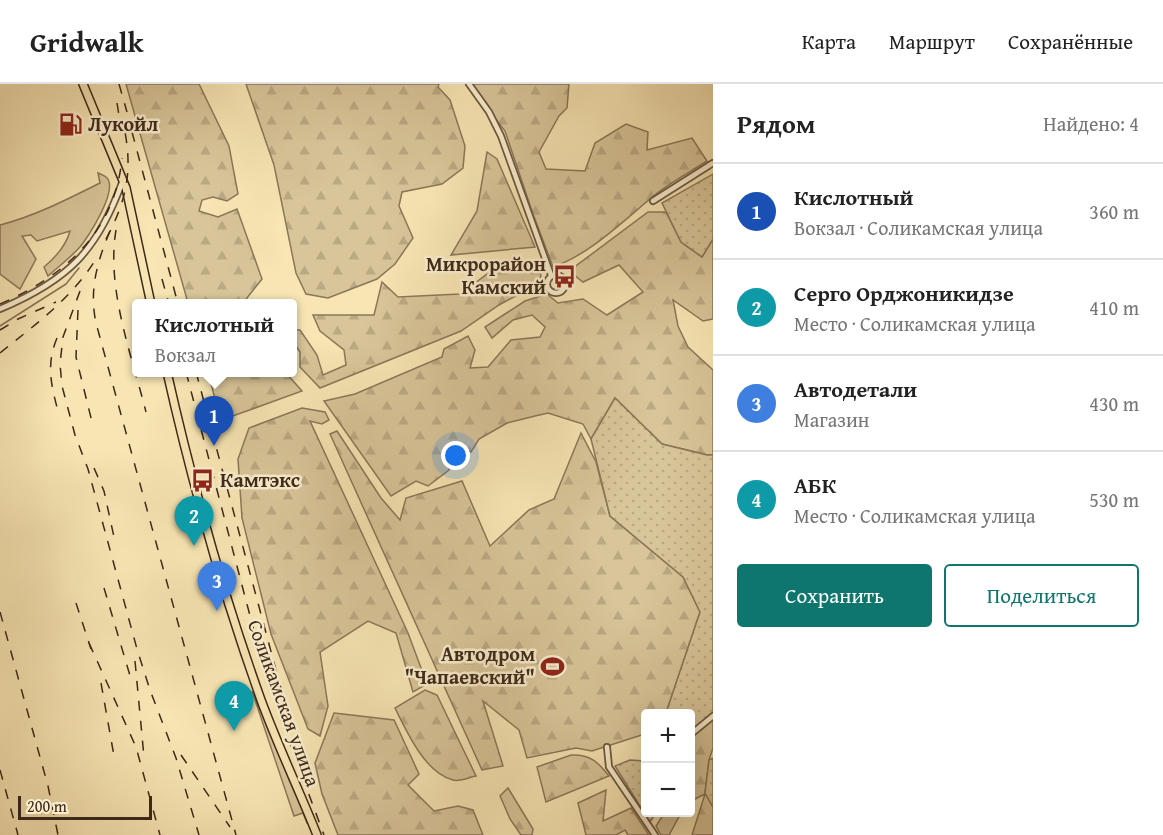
<!DOCTYPE html>
<html lang="ru">
<head>
<meta charset="utf-8">
<style>
	body { margin:0; font-family:"Gentium Book Plus",serif; background:#f2f2f2; color:#222 }
	.controls { position:absolute; right:18px; bottom:18px; display:grid; overflow:hidden; border-radius:6px; box-shadow:0 6px 24px #0002 }
	.controls button { width:54px; height:54px; display:grid; place-items:center; padding:0; border:0; border-bottom:2px solid #e0e0e0; background:#fff; color:#222; font:30px sans-serif }
	.scale { position:absolute; left:18px; bottom:15px; width:134px; box-sizing:border-box; padding-left:6px; border:3px solid #3e2919; border-top:0; font-size:16px; line-height:21px; white-space:nowrap; color:#3e2919; -webkit-text-stroke:4px #faeece; paint-order:stroke }
	.you { position:absolute; left:456px; top:372px; width:21px; height:21px; margin:-15px; border:4px solid #fff; border-radius:50%; background:#1a73e8; box-shadow:0 0 0 9px #1a73e833 }
	.badge { display:grid; place-items:center; width:39px; height:39px; border-radius:50%; background:#0f766e; color:#fff; font-size:20px; font-weight:700 }
	.pin { position:absolute; translate:-50% -50px; filter:drop-shadow(0 2px 3px #0008) }
	.pin::after { content:''; position:absolute; top:32px; width:21px; height:18px; background:inherit; clip-path:polygon(0 0,100% 0,50% 100%) }
	.popup { position:absolute; left:132px; top:215px; width:165px; height:78px; box-sizing:border-box; display:grid; place-content:center; border-radius:6px; background:#fff; filter:drop-shadow(0 2px 4px #0005); font-size:20px; white-space:nowrap; color:#767676 }
	.popup b { font-size:22px; color:#222 }
	.popup::after { content:''; position:absolute; left:50%; top:100%; margin-left:-12px; border:12px solid transparent; border-top-color:#fff }
	.list { margin:0; padding:0; list-style:none }
	h2 { display:flex; justify-content:space-between; align-items:center; height:78px; margin:0; padding:0 24px; font-size:26px }
	h2 small { font-size:20px; font-weight:400; color:#767676 }
	.list li { display:grid; grid-template-columns:39px 1fr auto; gap:18px; align-items:center; box-sizing:border-box; height:96px; padding:0 24px; border-top:2px solid #e0e0e0 }
	.list b { display:block; font-size:22px; white-space:nowrap }
	.list p { margin:0; font-size:20px; white-space:nowrap; color:#767676 }
	.list em { font-size:20px; font-style:normal; color:#767676 }
	.actions { display:flex; gap:12px; padding:18px 24px }
	.actions a { flex:1; padding:14px 0; border:2px solid #0f766e; border-radius:6px; text-align:center; font-size:21px; color:#0f766e }
	.actions .main { background:#0f766e; color:#fff }
	.map { position:relative; flex:none; width:713px; height:751px; overflow:hidden }
	header { display:flex; align-items:center; gap:36px; box-sizing:border-box; height:84px; padding:0 30px; background:#fff; border-bottom:2px solid #e0e0e0 }
	header strong { font-size:28px }
	nav { display:flex; gap:33px; margin-inline-start:auto; font-size:21px }
	main { display:flex }
	aside { flex:1; background:#fff }
	.map>svg:first-child { display:block }
	.green { fill:#d8c599; stroke:#8b7759; stroke-width:1.5 }
	.forest { fill:url(#forest-firs); stroke:#8b7759; stroke-width:1.5 }
	.garden { fill:url(#garden-dots); stroke:#8b7759; stroke-width:1.5 }
	.lines { fill:none; stroke-linecap:round; stroke-linejoin:round }
	.stream { stroke:#877356; stroke-width:1.5 }
	.minor-casing { stroke:#6c5840; stroke-width:8 }
	.primary-casing { stroke:#3e2919; stroke-width:10 }
	.minor { stroke:#faeece; stroke-width:4.5 }
	.primary { stroke:#f7e5b3; stroke-width:7 }
	.rail { stroke:#3e2919; stroke-width:1.5; stroke-dasharray:10 10; stroke-linecap:butt }
	.labels { text-anchor:middle; stroke-width:5; stroke-linejoin:round; paint-order:stroke }
	.poi-label { font-size:20px; font-weight:bold; fill:#3e2919; stroke:#faeece; text-anchor:start }
	.street-label { font-size:20px; fill:#3e2919; stroke:#faeece }
</style>
</head>
<body>
<header>
<strong>Gridwalk</strong>
<nav><a>Карта</a><a>Маршрут</a><a>Сохранённые</a></nav>
</header>
<main>
<div class="map">
<svg width="713" height="751" viewBox="0 0 713 751">
	<defs>
		<pattern id="forest-firs" width="22" height="20" patternUnits="userSpaceOnUse" patternTransform="scale(1.5)"><rect width="22" height="20" fill="#d8c599"/><path d="M5 1l3.5 6h-7zM16 11l3.5 6h-7z" fill="#baa983"/></pattern>
		<pattern id="garden-dots" width="8" height="8" patternUnits="userSpaceOnUse" patternTransform="scale(1.5)"><rect width="8" height="8" fill="#d8c599"/><path d="M2 2h.1M6 6h.1" fill="none" stroke="#baa983" stroke-width="1.8" stroke-linecap="round"/></pattern>
	</defs>
	<rect width="100%" height="100%" fill="#f7e5b3"/>
	<filter id="stains"><feTurbulence type="fractalNoise" baseFrequency=".00333" numOctaves="4"/><feColorMatrix values="0 0 0 0 .2 0 0 0 0 .09 0 0 0 0 .02 0 0 0 .5 -.17"/></filter>
	<radialGradient id="worn" r=".72"><stop offset=".6" stop-color="#630" stop-opacity="0"/><stop offset="1" stop-color="#630" stop-opacity=".3"/></radialGradient>
	<g class="green">
		<path d="M98,89C100,90 104,91 106,93C120,104 88,154 79,164C70,174 58,183 48,192L44,183C56,173 66,162 70,147L37,157L31,151L22,152L36,175L20,205L0,190V141C35,132 68,115 100,99Z"/>
		<polygon points="252,607 309,738 307,739 303,729 294,732"/>
	</g>
	<g class="forest">
		<polygon points="126,0 199,0 229,62 238,110 227,117 213,113 202,116 199,127 218,133 237,125 262,195 243,219 188,219"/>
		<polygon points="246,0 439,0 438,3 450,16 465,62 463,84 442,100 402,108 399,122 413,154 395,180 377,195 328,214 306,210 296,189 274,81"/>
		<path d="M469,0H569L567,24L559,32L539,68L546,85L585,87L595,59L626,40L648,48L647,66L692,54L707,77C690,88 671,98 656,110C625,135 591,170 553,183L533,130L505,47Z"/>
		<polygon points="487,68 497,75 535,163 451,171 477,127"/>
		<polygon points="648,128 666,128 681,158 702,173 713,155 713,235 703,237 673,216 678,242 688,263 713,286 713,371 708,371 662,360 615,314 591,355 583,340 548,329 535,332 507,339 479,355 471,368 456,361 449,386 428,402 416,397 391,412 324,317 355,310 442,273 444,265 468,252 475,266 470,284 488,283 511,256 540,253 545,243 532,231 513,236 492,254 485,243 525,217 547,210 558,219 583,215 607,231 643,208 619,181 583,198 569,187"/>
		<polygon points="540,176 541,198 499,221 461,247 320,304 300,283 300,268 292,256 292,246 300,246 317,271 323,291 346,281 344,266 320,247 313,231 374,231 382,198 398,213 460,210 494,185"/>
		<polygon points="208,289 286,289 302,307 233,332 217,322"/>
		<polygon points="302,324 325,328 329,336 322,340 310,337 408,549 427,600 413,608 396,549 368,537 320,568 328,622 320,652 308,645 271,550 242,434 238,375 249,344"/>
		<polygon points="337,347 381,414 400,436 406,414 462,397 490,462 529,426 554,415 581,349 596,378 610,432 683,493 700,528 666,629 646,630 645,650 592,667 576,664 527,674 519,646 483,617 503,682 482,686 330,350"/>
		<path d="M425,606L437,611L476,692C470,693 460,698 453,696C425,689 407,648 395,624Z"/>
		<polygon points="334,629 394,636 419,690 408,701 434,727 458,722 473,726 483,751 338,751 322,710 315,679"/>
		<polygon points="713,634 713,664 709,676 705,709 713,723 713,751 692,751 705,710 691,717 690,649"/>
		<path d="M571,671C590,670 598,678 609,692L546,718L537,683Z"/>
		<polygon points="508,704 533,745 532,751 521,751 510,735 500,712"/>
		<polygon points="606,706 603,737 631,724 649,751 628,751 625,746 616,751 586,751 578,719"/>
		<polygon points="665,728 681,729 669,751 661,751 656,742"/>
	</g>
	<g class="garden">
		<polygon points="713,90 713,155 702,173 681,158 662,119"/>
		<polygon points="615,314 662,360 707,371 713,371 713,634 691,649 690,630 666,629 700,528 683,493 610,432 591,355"/>
		<polygon points="713,674 713,723 705,709 709,676"/>
		<polygon points="630,676 645,677 646,728 656,729 650,738 615,682"/>
	</g>
	<g class="lines">
		<polyline class="stream" points="0,242 66,200 79,184"/>
		<defs>
			<g id="minor">
				<polyline points="469,0 489,28 501,52 551,191"/>
				<polyline points="653,117 713,79"/>
				<circle cx="556" cy="200" r="9"/>
				<path d="M0,225C69,196 98,166 123,96"/>
				<polyline points="690,651 713,632"/>
				<polyline points="607,663 609,683 655,751"/>
			</g>
			<g id="primary">
				<polyline points="83,0 126,104 151,220"/>
				<path d="M167,288C192,399 223,510 261,616C278,662 299,706 317,751"/>
			</g>
		</defs>
		<use href="#minor" class="minor-casing"/>
		<use href="#primary" class="primary-casing"/>
		<use href="#minor" class="minor"/>
		<use href="#primary" class="primary"/>
		<g class="rail">
			<polyline points="119,0 127,28"/>
			<polyline points="117,19 122,50"/>
			<polyline points="132,48 178,220"/>
			<path d="M116,146C106,205 132,272 146,328"/>
			<path d="M110,147C97,178 89,206 96,239L236,751"/>
			<path d="M106,155C127,116 133,86 124,43"/>
			<polyline points="162,195 169,220"/>
			<polyline points="80,207 63,253 60,280 62,302 75,351 88,385 137,565 150,606 176,674 199,751"/>
			<path d="M0,220C65,192 115,148 122,74"/>
			<polyline points="78,226 76,273 92,338"/>
			<polyline points="0,246 18,235 56,218"/>
			<path d="M57,254C46,280 51,301 58,327"/>
			<path d="M0,269C36,240 71,215 96,175"/>
			<polyline points="186,288 264,585 279,630 324,751"/>
			<polyline points="196,288 280,601 295,650"/>
			<polyline points="94,384 104,407 114,453"/>
			<polyline points="104,504 131,595"/>
			<polyline points="76,519 91,565"/>
			<polyline points="0,528 48,702 58,751"/>
			<polyline points="89,559 136,663 160,751"/>
			<polyline points="135,577 144,673"/>
			<polyline points="101,599 114,672"/>
			<polyline points="181,671 230,743"/>
			<polyline points="0,686 18,751"/>
		</g>
	</g>
	<defs>
		<symbol id="fuel-bare" viewBox="-9 -9 18 18"><path d="M-5.5-6h7V0h2V4h1.3V-2.5L3-4.5l.8-.8L6-3V5H2.5V1h-1V6h-7ZM-4.2-4.7v3.2H.2V-4.7Z" fill="#8f2418" stroke="#faeece" stroke-width="2.5" paint-order="stroke"/></symbol>
		<symbol id="bus-bare" viewBox="-9 -9 18 18"><path d="M-5-6H5V4H4V6H2V4H-2V6H-4V4H-5ZM-3.5-4V0h7V-4ZM-3.5 1.2v1.5H-2V1.2ZM2 1.2v1.5H3.5V1.2Z" fill="#8f2418" stroke="#faeece" stroke-width="2.5" paint-order="stroke"/></symbol>
		<symbol id="stadium-bare" viewBox="-9 -9 18 18"><path d="M0-5a6.5 5 0 1 0 0 10a6.5 5 0 1 0 0-10ZM-3.5-1.8h7v3.6h-7Z" fill="#8f2418" stroke="#faeece" stroke-width="2.5" paint-order="stroke"/></symbol>
	</defs>
	<g fill-rule="evenodd">
		<use href="#fuel-bare" x="54" y="24" width="33" height="33"/>
		<use href="#bus-bare" x="548" y="176" width="33" height="33"/>
		<use href="#bus-bare" x="186" y="380" width="33" height="33"/>
		<use href="#stadium-bare" x="536" y="566" width="33" height="33"/>
	</g>
	<g class="labels">
		<g class="poi-label">
			<text x="88" y="47">Лукойл</text>
			<text x="546" y="187" text-anchor="end">Микрорайон<tspan x="546" dy="23">Камский</tspan></text>
			<text x="220" y="403">Камтэкс</text>
			<text x="535" y="577" text-anchor="end">Автодром<tspan x="535" dy="23">"Чапаевский"</tspan></text>
		</g>
		<g class="street-label">
			<text transform="translate(284 619) rotate(70)" y="7">Соликамская улица</text>
		</g>
	</g>
	<rect width="100%" height="100%" filter="url(#stains)"/>
	<rect width="100%" height="100%" fill="url(#worn)"/>
</svg>
<div class="controls">
<button>+</button>
<button>−</button>
</div>
<div class="scale">200 m</div>
<div class="you"></div>
<div class="pin badge" style="left:214px;top:362px;background:#1a4fb4">1</div>
<div class="popup"><b>Кислотный</b>Вокзал</div>
<div class="pin badge" style="left:194px;top:462px;background:#0f9aa8">2</div>
<div class="pin badge" style="left:217px;top:527px;background:#3f7fe0">3</div>
<div class="pin badge" style="left:234px;top:647px;background:#0f9aa8">4</div>
</div>
<aside>
<h2>Рядом<small>Найдено: 4</small></h2>
<ul class="list">
<li><span class="badge" style="background:#1a4fb4">1</span><div><b>Кислотный</b><p>Вокзал · Соликамская улица</p></div><em>360 m</em></li>
<li><span class="badge" style="background:#0f9aa8">2</span><div><b>Серго Орджоникидзе</b><p>Место · Соликамская улица</p></div><em>410 m</em></li>
<li><span class="badge" style="background:#3f7fe0">3</span><div><b>Автодетали</b><p>Магазин</p></div><em>430 m</em></li>
<li><span class="badge" style="background:#0f9aa8">4</span><div><b>АБК</b><p>Место · Соликамская улица</p></div><em>530 m</em></li>
</ul>
<div class="actions"><a class="main">Сохранить</a><a>Поделиться</a></div>
</aside>
</main>
</body>
</html>
